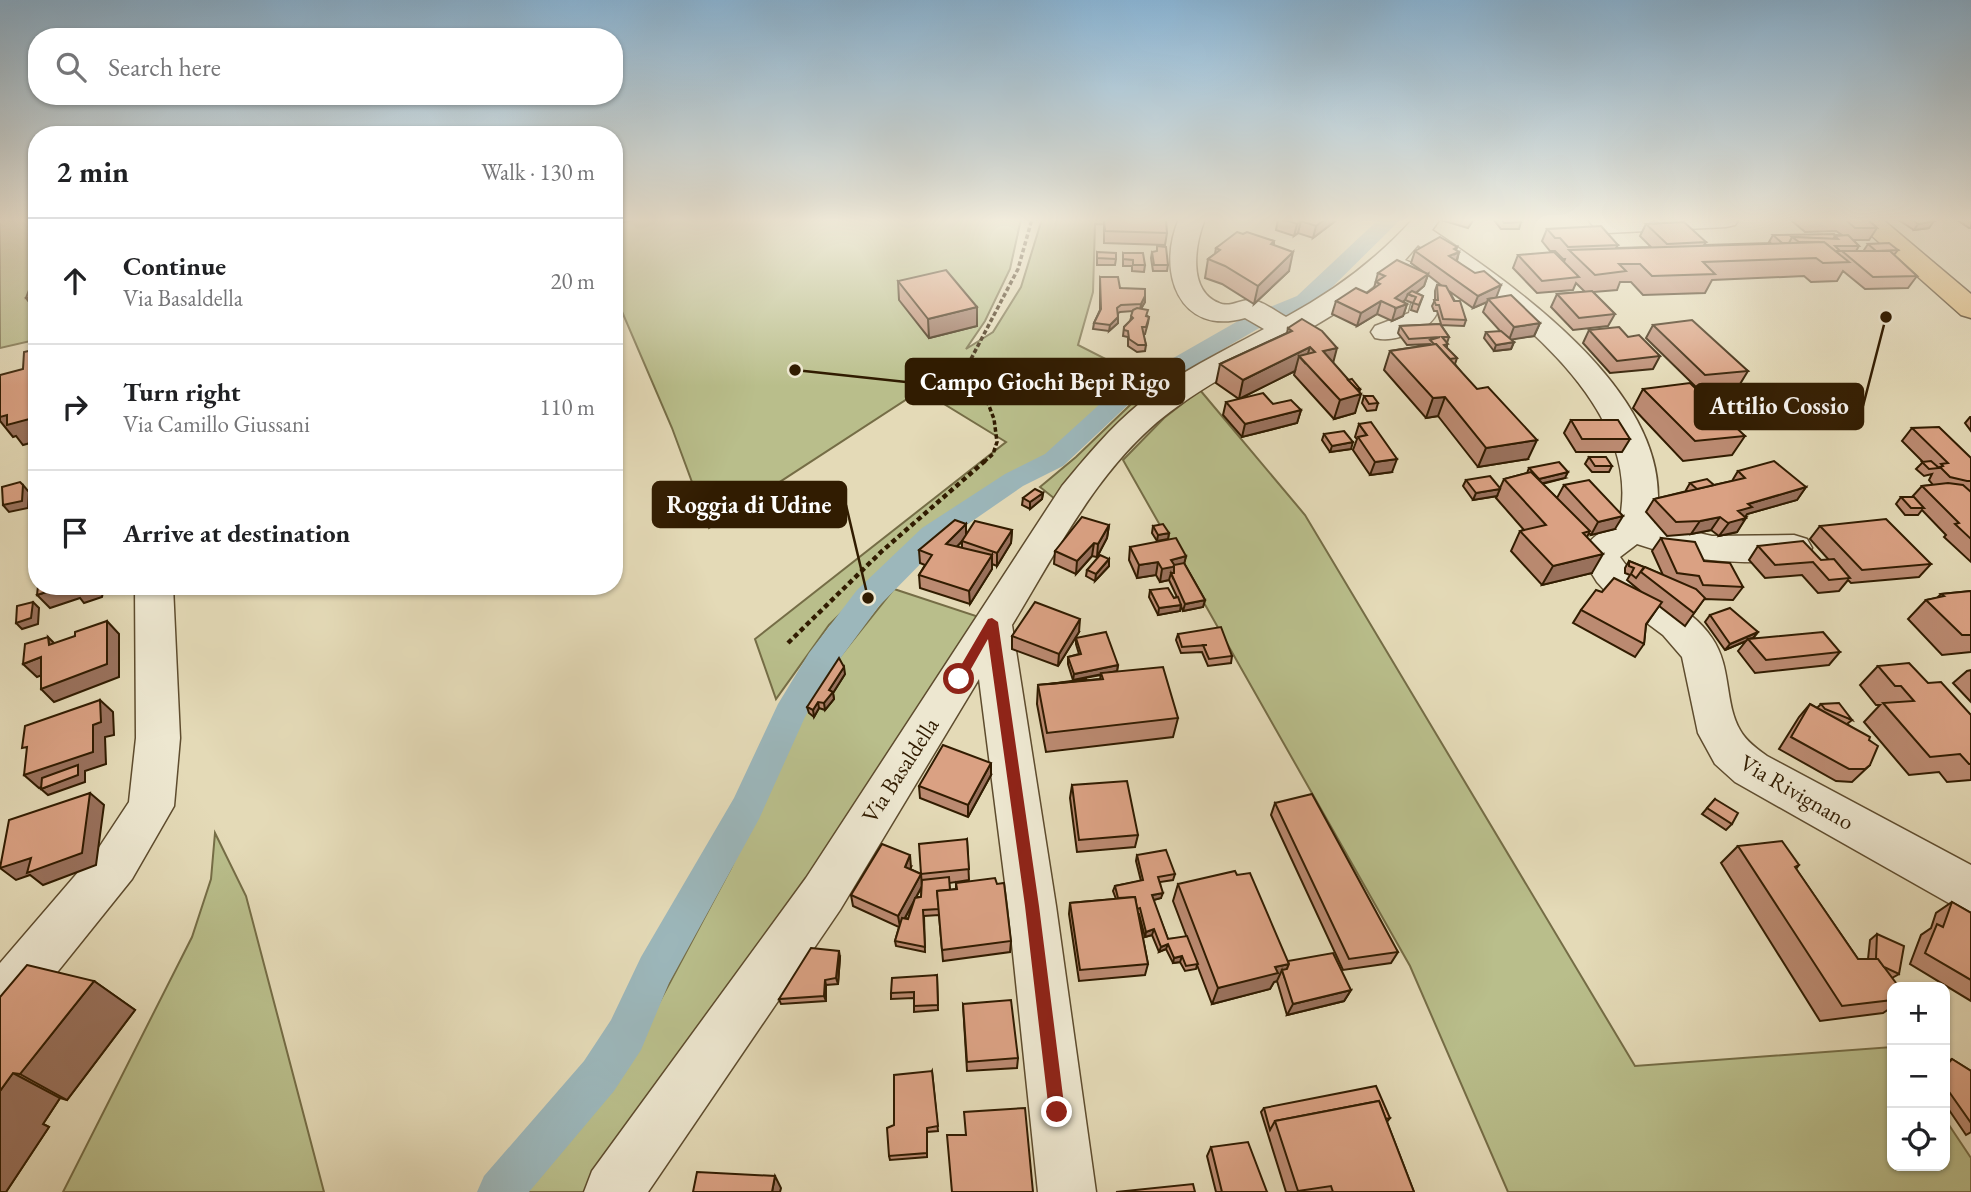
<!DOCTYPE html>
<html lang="en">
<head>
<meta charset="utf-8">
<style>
	body { margin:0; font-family:"EB Garamond",serif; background:#f2f2f2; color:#202124 }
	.controls { position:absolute; right:21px; bottom:21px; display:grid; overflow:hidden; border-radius:14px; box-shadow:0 2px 5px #0004 }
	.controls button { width:63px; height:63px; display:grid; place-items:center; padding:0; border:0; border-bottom:2px solid #e0e0e0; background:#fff; color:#202124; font:35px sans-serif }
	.stop { position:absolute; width:21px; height:21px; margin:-16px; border:5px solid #8f2418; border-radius:50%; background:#fff }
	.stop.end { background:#8f2418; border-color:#fff; box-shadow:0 2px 7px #0008 }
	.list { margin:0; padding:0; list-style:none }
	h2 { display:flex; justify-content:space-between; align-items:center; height:91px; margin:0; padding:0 28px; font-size:30px }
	h2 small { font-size:23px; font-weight:400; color:#757577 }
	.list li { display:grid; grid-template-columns:46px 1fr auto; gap:21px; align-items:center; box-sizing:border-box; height:126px; padding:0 28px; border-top:2px solid #e0e0e0 }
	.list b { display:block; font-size:26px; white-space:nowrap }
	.list p { margin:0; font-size:23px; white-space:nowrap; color:#757577 }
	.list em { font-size:23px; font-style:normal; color:#757577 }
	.icon { flex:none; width:38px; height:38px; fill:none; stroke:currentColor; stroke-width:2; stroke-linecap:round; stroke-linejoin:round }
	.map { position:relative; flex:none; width:1971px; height:1192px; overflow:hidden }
	.search { position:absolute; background:#fff; box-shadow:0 2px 5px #0004; left:28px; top:28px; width:595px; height:77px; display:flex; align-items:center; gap:18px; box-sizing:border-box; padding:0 24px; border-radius:28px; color:#757577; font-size:26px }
	.panel { position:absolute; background:#fff; box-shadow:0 2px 5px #0004; left:28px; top:126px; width:595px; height:469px; border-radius:28px }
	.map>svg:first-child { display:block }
	.green { fill:#b9be8b; stroke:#756d46; stroke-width:2 }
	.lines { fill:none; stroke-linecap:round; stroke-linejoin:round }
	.canal { fill:#9cb7bb; fill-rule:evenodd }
	.minor-casing { stroke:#5e4c2e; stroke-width:3 }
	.major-casing { stroke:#311c01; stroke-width:3 }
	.path-far1 { stroke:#311c01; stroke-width:3.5; stroke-dasharray:4.5 2.5; stroke-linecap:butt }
	.path { stroke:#311c01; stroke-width:4.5; stroke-dasharray:5 3.5; stroke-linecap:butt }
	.minor { fill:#ede7d0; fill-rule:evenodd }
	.major { fill:#e2bd7c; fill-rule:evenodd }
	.wall { fill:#bb8a71; stroke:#311c01; stroke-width:2; fill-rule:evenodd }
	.shaded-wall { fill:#99715c; stroke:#311c01; stroke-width:2 }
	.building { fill:#daa183; stroke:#311c01; stroke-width:2 }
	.route { fill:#8f2418 }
	.labels { text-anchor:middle; stroke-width:5; stroke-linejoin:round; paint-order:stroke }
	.street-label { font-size:23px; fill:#311c01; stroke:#ede7d0 }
	.leader { fill:none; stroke:#311c01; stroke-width:2.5 }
	.callout-dot { fill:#311c01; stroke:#ede7d0; stroke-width:2.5 }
	.callout { fill:#311c01; stroke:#311c01; stroke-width:2.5 }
	.callout-label { font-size:24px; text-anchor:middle; font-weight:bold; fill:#fff }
</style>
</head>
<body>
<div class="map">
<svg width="1971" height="1192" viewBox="0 0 1971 1192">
	<rect width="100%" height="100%" fill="#e4dab7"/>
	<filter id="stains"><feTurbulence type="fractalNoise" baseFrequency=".00286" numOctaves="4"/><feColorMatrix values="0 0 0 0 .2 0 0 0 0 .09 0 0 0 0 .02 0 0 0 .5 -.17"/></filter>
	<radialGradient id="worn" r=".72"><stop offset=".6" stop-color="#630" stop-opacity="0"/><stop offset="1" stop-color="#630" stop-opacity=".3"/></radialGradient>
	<g class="green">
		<polygon points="0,219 37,219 35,340 0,348"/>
		<polygon points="614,219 1021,219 1010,269 985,321 966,349 993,332 1021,287 1042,219 1166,219 1166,225 1095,224 1093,292 1078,345 1143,378 1116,394 1046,458 1007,477 933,527 902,553 829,625 776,699 755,639 1006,442 921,390 709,528 672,428 614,293"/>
		<polygon points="1153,383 1162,387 1055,499 1040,487 1076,457"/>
		<polygon points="1200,390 1305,515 1635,1066 1892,1047 1892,1166 1945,1166 1945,1119 1971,1158 1971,1192 1508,1192 1410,966 1123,460 1164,418"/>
		<polygon points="894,589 979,617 787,917 585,1192 526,1192 644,1031 731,868 799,719 835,663"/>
		<polygon points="215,833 246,896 324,1192 63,1192 192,937 211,879"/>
	</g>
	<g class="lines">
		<polygon class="canal" points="1379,219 1401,219 1313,306 1261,327 1130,403 1063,466 1023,486 942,542 879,606 831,671 805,717 759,819 669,983 641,1050 614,1091 529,1192 477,1192 484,1176 584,1061 611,1020 641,957 734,798 778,704 809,653 857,590 922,528 1005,474 1045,454 1112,393 1245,317 1297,296"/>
		<defs>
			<g id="minor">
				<path d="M1179,219H1205C1195,244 1187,290 1219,303C1230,308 1241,299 1251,300C1263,301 1275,311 1286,317C1334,291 1376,260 1413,219H1440L1432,230C1515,286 1659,386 1658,497C1657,506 1658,515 1654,523L1712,536L1794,535L1807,539L1812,548L1807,557L1794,561C1739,564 1689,562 1637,544L1620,557C1643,592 1689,603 1712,638C1732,667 1724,702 1740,730C1746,741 1757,749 1767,756L1971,865V912L1954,906L1735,782L1715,764L1698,733L1682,657L1663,635L1608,594L1597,582L1582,558C1589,527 1618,533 1621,512C1638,399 1500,301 1418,245L1405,260L1431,272L1443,287C1441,313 1434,326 1409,334C1397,338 1388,341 1375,338L1371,332L1375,326L1409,313L1415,288L1389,273C1327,329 1246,357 1178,406C1102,459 1059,548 1012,625L1056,906L1096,1192H1038L1008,906L979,679L840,910L648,1192H584L592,1171L806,878L1062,486C1086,457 1110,428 1139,404C1177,373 1222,352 1264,329L1245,318C1179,337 1156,271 1179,219Z"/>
				<polygon points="1587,219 1739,219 1735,225 1726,227 1607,233 1598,231"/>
				<polygon points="135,586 173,586 180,738 174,806 132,879 18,1021 0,1029 0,963 98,849 129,802 136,738"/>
			</g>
			<polygon id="major" points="1853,219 1882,219 1971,294 1971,318 1961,315"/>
		</defs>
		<use href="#minor" class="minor-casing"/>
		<use href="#major" class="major-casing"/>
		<polyline class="path-far1" points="984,462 993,454 997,442 994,419 971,359 1018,269 1032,219"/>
		<polyline class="path" points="788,643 881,552 986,460"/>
		<use href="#minor" class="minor"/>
		<use href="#major" class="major"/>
	</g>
	<g class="wall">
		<polygon points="1278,219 1338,219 1313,238 1298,233 1294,236 1276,230"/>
		<polygon points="1441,219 1474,219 1468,228 1441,220"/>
		<polygon points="1493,219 1519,219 1521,222 1519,229 1501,229"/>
		<polygon points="1794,219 1867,219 1877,228 1869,240 1853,240 1859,246 1856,251 1865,251 1864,250 1868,244 1898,250 1894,255 1917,276 1908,288 1865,289 1843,271 1837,281 1811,282 1804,276 1712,280 1705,293 1643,295 1631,282 1620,282 1617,290 1593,292 1615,314 1608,326 1573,330 1551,307 1557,294 1585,292 1576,283 1573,290 1537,293 1513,268 1518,255 1564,262 1565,259 1563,259 1555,251 1550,251 1542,241 1547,229 1618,245 1616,248 1651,247 1640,236 1646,224 1706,242 1704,245 1771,243 1769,242 1773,235 1842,235 1836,231 1805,232 1792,221"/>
		<polygon points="1897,219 1931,219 1929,228 1914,230"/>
		<polygon points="1956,219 1971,219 1971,228 1969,228"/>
		<polygon points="1104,220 1159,220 1167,233 1165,245 1104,243"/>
		<polygon points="1243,234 1274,241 1274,245 1289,271 1254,304 1222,284 1205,278 1208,259 1215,254 1216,248"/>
		<polygon points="1457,247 1456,250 1459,252 1457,261 1497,298 1540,323 1534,336 1510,339 1514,342 1511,349 1494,351 1484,338 1486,332 1502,333 1483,312 1487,302 1473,308 1449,291 1466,320 1464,326 1441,325 1449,337 1447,343 1447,348 1457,358 1455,364 1528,459 1478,467 1438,416 1426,418 1384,370 1390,351 1428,345 1429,344 1407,345 1398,333 1400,326 1441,324 1437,311 1434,311 1432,306 1435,300 1435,291 1437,285 1442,286 1428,275 1424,286 1416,293 1423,296 1417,312 1411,310 1413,303 1405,300 1403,302 1407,304 1403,316 1392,321 1377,314 1357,326 1332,314 1336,301 1367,293 1374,288 1378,273 1422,271 1411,263 1415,251"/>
		<polygon points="1097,252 1116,259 1115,265 1097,265"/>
		<polygon points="1152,252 1168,265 1167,271 1153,271 1151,258"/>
		<polygon points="1123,253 1145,265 1144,272 1132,271 1132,266 1123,266"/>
		<polygon points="1100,277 1120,288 1145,296 1145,302 1141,309 1147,316 1149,317 1148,323 1145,334 1143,334 1146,345 1145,351 1137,352 1128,346 1128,337 1123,336 1124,327 1130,321 1133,311 1120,312 1118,313 1118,323 1109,331 1093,329 1094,323 1100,310"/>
		<polygon points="898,281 977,307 977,326 929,338 899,300"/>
		<polygon points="1653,325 1748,371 1740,384 1697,388 1646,338"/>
		<polygon points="1288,328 1333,363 1348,380 1360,389 1355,413 1334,419 1294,375 1295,371 1239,399 1216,383 1220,364 1287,333"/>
		<polygon points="1589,330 1628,337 1660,356 1653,369 1610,373 1583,343"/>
		<polygon points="1643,389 1745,436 1732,455 1683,461 1633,408"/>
		<polygon points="1364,396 1378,403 1376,410 1367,411 1362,403"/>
		<polygon points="1226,402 1273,404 1301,410 1297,423 1242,437 1223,415"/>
		<polygon points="1970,417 1971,417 1971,431 1965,423"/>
		<polygon points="1571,420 1630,439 1622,452 1576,452 1564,433"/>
		<polygon points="1359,424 1392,472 1370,475 1353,450 1357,439 1355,437"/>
		<polygon points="1912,428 1971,458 1971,562 1944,537 1946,535 1922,510 1918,515 1905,515 1896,504 1901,497 1912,497 1922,486 1933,485 1929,480 1932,474 1924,476 1916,469 1923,462 1902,441"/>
		<polygon points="1324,434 1351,449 1330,452 1322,440"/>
		<polygon points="1589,457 1612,466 1609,472 1592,472 1585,464"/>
		<polygon points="1529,468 1565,478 1542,484 1557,498 1564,485 1615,529 1591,535 1589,533 1587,537 1592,573 1542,585 1511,551 1520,531 1524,530 1496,498 1497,496 1473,500 1463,486 1466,480 1500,488 1504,479 1527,473"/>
		<polygon points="1738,471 1806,487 1797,500 1747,514 1737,532 1719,536 1711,530 1691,534 1667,536 1646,512 1654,499 1687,491 1686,490 1690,483 1714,485 1732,481"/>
		<polygon points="1043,493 1042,499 1030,509 1022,505 1023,498"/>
		<path d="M966,524V535L1012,530L1011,543L997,566L992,564V569L970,604L920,588L919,575L925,565L920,563L919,550ZM962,542V548L957,547V546Z"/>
		<polygon points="1109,525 1107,538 1097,557 1092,556 1076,574 1054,564 1055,551"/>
		<polygon points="1153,526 1169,533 1168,539 1157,541 1152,533"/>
		<polygon points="1820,526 1931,564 1919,577 1851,583 1848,580 1839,591 1818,593 1802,575 1765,578 1749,560 1758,546 1821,560 1829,560 1810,539"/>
		<polygon points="1661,538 1704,561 1743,587 1733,600 1704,599 1685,626 1659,606 1646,625 1644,644 1635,657 1573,623 1581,610 1602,592 1639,590 1627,580 1630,575 1625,573 1625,568 1629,561 1663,575 1652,551"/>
		<polygon points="1130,547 1186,556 1184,563 1205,600 1203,607 1183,611 1181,606 1180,611 1158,615 1149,597 1150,590 1174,598 1177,597 1169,580 1160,582 1156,575 1137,578 1129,560"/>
		<polygon points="1109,559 1109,566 1095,581 1086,576 1087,570"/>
		<polygon points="1971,591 1971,652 1942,655 1908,619 1926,600 1937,598 1941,594"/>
		<polygon points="1710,615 1758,632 1753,638 1840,652 1829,665 1755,673 1738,651 1746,641 1725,650 1705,622"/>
		<polygon points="1079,632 1058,666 1012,649 1012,636"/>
		<polygon points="1178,634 1232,656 1231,663 1208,666 1202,652 1181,653 1176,640"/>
		<polygon points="1076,638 1118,665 1117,671 1178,718 1173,737 1046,752 1037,704 1038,685 1100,679 1101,675 1073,680 1068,664 1068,657 1079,654 1076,644"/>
		<polygon points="1878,666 1928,683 1971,715 1971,780 1947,782 1939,772 1909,775 1864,722 1880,705 1876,705 1860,685"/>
		<polygon points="1971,670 1971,702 1953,683 1967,671"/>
		<polygon points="845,674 833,693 834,699 825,710 819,708 814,717 809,713 807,707"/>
		<polygon points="1810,704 1817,708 1821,704 1852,720 1847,724 1869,740 1870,765 1852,782 1836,781 1779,749 1799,717"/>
		<polygon points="991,775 968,817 920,798 919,786"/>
		<polygon points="1072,785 1138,835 1135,847 1077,852 1070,798"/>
		<polygon points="1715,799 1732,824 1726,830 1702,814"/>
		<polygon points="1275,803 1398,952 1391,963 1343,970 1271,815"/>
		<path d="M967,839L969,880L949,883L950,890L956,889V883L1011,941L1010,952L943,961L939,915L924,916L925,952L896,946L895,941L899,927L853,906L851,895L911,867L910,869L921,874ZM922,887L921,897H916ZM914,902L908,919L905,918Z"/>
		<polygon points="1738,846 1799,865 1796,869 1858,959 1868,959 1870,940 1877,934 1899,974 1892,978 1892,1007 1883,1013 1820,1021 1721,863"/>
		<polygon points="1137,855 1175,874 1173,880 1160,882 1161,898 1153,900 1168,939 1187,938 1173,901 1178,884 1288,961 1351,990 1344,1001 1287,1015 1277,981 1274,982 1270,989 1212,1004 1197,965 1196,969 1185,971 1180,962 1173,963 1166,949 1159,952 1152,935 1145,937 1139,914 1138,914 1148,964 1145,975 1079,981 1069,914 1070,903 1116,899 1113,891 1115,886 1141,881 1136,861"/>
		<polygon points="1952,902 1971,913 1971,1001 1910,964 1921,935 1931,928 1936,913"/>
		<polygon points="840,957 838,984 826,985 826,1001 781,1004 779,999"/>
		<polygon points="937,975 938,1010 914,1012 914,998 891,999 891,993"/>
		<polygon points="94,981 135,1010 67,1100 60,1098 43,1124 49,1127 6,1192 0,997"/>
		<polygon points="963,1004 1018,1058 1017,1068 967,1071"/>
		<polygon points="1952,1059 1971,1071 1971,1132 1966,1135 1945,1104 1945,1063"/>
		<polygon points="932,1071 938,1131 927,1132 927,1157 890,1160 889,1156"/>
		<polygon points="1264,1108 1390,1118 1387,1122 1414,1192 1286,1192 1261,1112"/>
		<polygon points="1211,1147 1267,1192 1216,1192 1207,1156"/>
	</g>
	<g class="shaded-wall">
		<polygon points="614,219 639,219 614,224"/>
		<polygon points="1325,219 1338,219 1313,238 1316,226"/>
		<polygon points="1301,221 1298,233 1294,236 1297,224"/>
		<polygon points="1934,221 1929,228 1914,230 1918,224"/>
		<polygon points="1457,247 1455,254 1459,252 1455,265 1449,256 1454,249"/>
		<polygon points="1293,252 1289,271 1254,304 1258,286"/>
		<polygon points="1428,274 1424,286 1412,296 1408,294 1405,300 1395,308 1395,298"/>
		<polygon points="1501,285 1496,298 1488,299 1487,302 1473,308 1478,296"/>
		<polygon points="37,296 37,313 26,298"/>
		<polygon points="1145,296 1145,302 1140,310 1141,304"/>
		<polygon points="1381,301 1377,314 1357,326 1361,313"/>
		<polygon points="1407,304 1403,316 1392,321 1396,308"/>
		<polygon points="977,307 977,326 929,338 928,319"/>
		<polygon points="1118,317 1118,323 1109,331 1110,325"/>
		<polygon points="1540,323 1534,336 1509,340 1514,327"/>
		<polygon points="1514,342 1511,349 1494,351 1496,345"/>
		<polygon points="1310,347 1305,363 1299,356 1295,371 1239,399 1243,380"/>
		<polygon points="1337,348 1332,367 1323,351"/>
		<polygon points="1360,389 1358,395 1361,394 1355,413 1334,419 1340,400 1350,391"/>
		<polygon points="0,396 37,417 37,441 23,445 16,436 13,437 0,421"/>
		<polygon points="1445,397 1438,416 1426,418 1433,398"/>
		<polygon points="1301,410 1297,423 1242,437 1245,424"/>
		<polygon points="1537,440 1528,459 1478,467 1486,448"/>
		<polygon points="1353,442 1351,449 1330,452 1332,446"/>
		<polygon points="1397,459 1392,472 1370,475 1375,462"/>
		<polygon points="1568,472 1565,478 1535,485 1539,479"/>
		<polygon points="23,485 29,492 28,508 9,512 3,505"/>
		<polygon points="1806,487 1797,500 1747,514 1744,519 1746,518 1737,532 1719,536 1738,511 1748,504"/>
		<polygon points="1500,489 1497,496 1473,500 1476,493"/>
		<polygon points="1043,493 1042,499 1030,509 1030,502"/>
		<polygon points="1623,516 1615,529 1591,535 1598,522"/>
		<polygon points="1720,517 1711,530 1691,534 1700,521"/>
		<polygon points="966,524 966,537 947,557 946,544"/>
		<polygon points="1109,525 1107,538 1097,557 1098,544"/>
		<polygon points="1012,530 1011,543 997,566 997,553"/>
		<polygon points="1169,533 1168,539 1157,541 1158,535"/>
		<polygon points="1094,543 1092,556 1076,574 1077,561"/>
		<polygon points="1603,554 1592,573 1542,585 1553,566"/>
		<polygon points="992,555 992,569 970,604 969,591"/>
		<polygon points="1186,556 1183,569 1173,578 1171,573 1169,580 1160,582 1162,569 1171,560"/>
		<polygon points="1109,559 1109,566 1095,581 1096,574"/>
		<polygon points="1158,562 1156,575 1137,578 1139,565"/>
		<polygon points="65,586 117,586 103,592 102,597 84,603 80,598 50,608 37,595"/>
		<polygon points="1205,600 1203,607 1183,611 1185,604"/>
		<polygon points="33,602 39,608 38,624 22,629 16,623"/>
		<polygon points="1181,605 1180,611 1158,615 1159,608"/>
		<polygon points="1080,619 1079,632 1058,666 1059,654"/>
		<polygon points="107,621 119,634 119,677 54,702 41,689"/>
		<polygon points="1758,632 1753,638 1748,639 1746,641 1725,650 1730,644"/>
		<polygon points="48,637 61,650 49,645"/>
		<polygon points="41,657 54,670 37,677 23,664"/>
		<polygon points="1118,665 1117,671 1073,680 1074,674"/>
		<polygon points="844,667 845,674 833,693 834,699 825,710 824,703 829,690"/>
		<polygon points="100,700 113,712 114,735 105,737 106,764 85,771 85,782 48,795 41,789 78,774 39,788 24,775 93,725"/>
		<polygon points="818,702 819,708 814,717 813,710"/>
		<polygon points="991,763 991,775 968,817 968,805"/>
		<polygon points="90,793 104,805 96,865 43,885 30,875 16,880 0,868"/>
		<polygon points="910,855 911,867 906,878 905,867"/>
		<polygon points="921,874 922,886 900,927 898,916"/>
		<polygon points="1163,893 1161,898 1150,901 1152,895"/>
		<polygon points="1154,929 1152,935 1145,937 1146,932"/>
		<polygon points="1168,944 1166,949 1159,952 1161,947"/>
		<polygon points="839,951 840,957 838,984 836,978"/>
		<polygon points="1182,956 1180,962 1173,963 1174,958"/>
		<polygon points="1289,964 1284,976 1282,970 1277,981 1274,982 1270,989 1212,1004 1218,988 1275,967"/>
		<polygon points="825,980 826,985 826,1001 824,996"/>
		<polygon points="94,981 135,1010 67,1100 20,1074"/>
		<polygon points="1351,990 1344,1001 1287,1015 1293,1004"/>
		<polygon points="13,1073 60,1098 43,1124 49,1127 6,1192 0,1192 0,1091"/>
		<polygon points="775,1176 781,1188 780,1192 772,1192"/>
	</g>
	<g class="building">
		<polygon points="1118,219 1166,220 1167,233 1105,231 1104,220"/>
		<polygon points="1283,219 1325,219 1316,226 1301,221 1297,224"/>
		<polygon points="1501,219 1519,219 1521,222 1504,223"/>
		<polygon points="1845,219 1867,219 1877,228 1855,228"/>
		<polygon points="1911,219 1930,219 1934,221 1918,224"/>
		<polygon points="1684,222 1706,242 1667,244 1646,224"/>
		<polygon points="1601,226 1618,245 1568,247 1560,238 1555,238 1547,229"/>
		<polygon points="1237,232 1243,234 1247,232 1274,241 1271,244 1293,252 1258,286 1225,266 1208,259 1220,250 1216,248"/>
		<polygon points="1834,234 1836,236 1835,236 1833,239 1792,237 1789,243 1782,243 1773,235"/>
		<polygon points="1848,235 1859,246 1835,246 1840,251 1835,251 1824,242 1799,242 1792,237 1838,239 1835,236"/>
		<polygon points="1440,237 1457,247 1454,249 1459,252 1449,256 1475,273 1484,271 1501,285 1478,296 1415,251"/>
		<polygon points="1824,242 1849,262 1823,263 1816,258 1703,262 1715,274 1652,276 1640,264 1619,264 1626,271 1595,275 1569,250"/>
		<polygon points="1889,243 1898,250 1876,251 1868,244"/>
		<polygon points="1157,246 1166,247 1168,265 1154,265 1152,252 1157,251"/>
		<polygon points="1842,251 1890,251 1917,276 1873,277"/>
		<polygon points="1097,252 1116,253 1116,259 1097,258"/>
		<polygon points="1554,252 1579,277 1542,281 1518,255"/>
		<polygon points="1123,253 1143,253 1145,265 1133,265 1133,260 1123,259"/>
		<polygon points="1397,260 1428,274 1395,298 1407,304 1396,308 1381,301 1361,313 1336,301 1356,288 1367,293 1380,284 1376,282 1385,276 1378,273"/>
		<polygon points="946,270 977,307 928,319 898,281"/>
		<polygon points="1100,277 1118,277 1120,288 1145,289 1145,296 1141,304 1121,305 1117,308 1118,317 1110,325 1094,323 1101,309"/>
		<polygon points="1437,285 1446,286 1454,301 1460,301 1466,320 1443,319 1439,305 1436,305 1434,300 1438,300"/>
		<polygon points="37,288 37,296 26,298 29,290"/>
		<polygon points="1412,291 1423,296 1419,305 1413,303 1416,297 1408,294"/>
		<polygon points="1592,291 1615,314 1579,318 1557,294"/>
		<polygon points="1511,295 1540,323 1514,327 1488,299"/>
		<polygon points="1137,308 1148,310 1146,316 1149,317 1146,327 1142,327 1146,345 1138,345 1129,339 1128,331 1124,330 1124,327 1133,318 1131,316 1133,310"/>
		<polygon points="1302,319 1322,331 1337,348 1323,351 1361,394 1340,400 1299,356 1315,352 1310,347 1243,380 1220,364 1292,331 1288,328"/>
		<polygon points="1692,320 1748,371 1705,375 1653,325"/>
		<polygon points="1440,324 1449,337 1442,337 1448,344 1444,345 1457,358 1450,359 1436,344 1434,344 1430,340 1440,337 1409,339 1400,326"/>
		<polygon points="1619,327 1628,337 1639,335 1660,356 1617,361 1589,330"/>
		<polygon points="1501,331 1514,342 1496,345 1486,332"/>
		<polygon points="1436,344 1477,389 1488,387 1537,440 1486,448 1445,397 1433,398 1390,351"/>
		<polygon points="37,349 37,417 7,425 7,415 0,417 0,375 23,369 24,352"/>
		<polygon points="1352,379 1360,389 1357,389 1348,380"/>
		<polygon points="1690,383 1745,436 1695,441 1643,389"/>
		<polygon points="1263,393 1273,404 1291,400 1301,410 1245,424 1226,402"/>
		<polygon points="1364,396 1373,396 1378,403 1369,404"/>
		<polygon points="1571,420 1618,420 1630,439 1582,439"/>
		<polygon points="1371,422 1397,459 1375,462 1358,437 1367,435 1359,424"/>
		<polygon points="1939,427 1971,458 1971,481 1967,481 1950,477 1940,467 1943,466 1941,464 1948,463 1912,428"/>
		<polygon points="1344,431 1353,442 1332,446 1324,434"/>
		<polygon points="1589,457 1606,457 1612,466 1595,466"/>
		<polygon points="1774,461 1806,487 1748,504 1752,507 1738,511 1746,518 1728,523 1720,517 1700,521 1676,522 1654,499 1745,478 1738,471"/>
		<polygon points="1931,461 1939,468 1929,469 1922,462"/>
		<polygon points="1559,462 1568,472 1539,479 1529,468"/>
		<polygon points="1531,472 1590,531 1583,533 1603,554 1553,566 1520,531 1546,525 1504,479"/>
		<polygon points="1490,476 1500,488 1500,489 1476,493 1466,480"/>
		<polygon points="1707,479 1714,485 1697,489 1690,483"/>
		<polygon points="1589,480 1623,516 1598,522 1564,485"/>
		<polygon points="20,482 23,485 22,501 3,505 2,487"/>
		<polygon points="1948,483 1963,485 1971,492 1971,539 1955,524 1959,523 1922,486"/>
		<polygon points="1035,489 1043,493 1030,502 1023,498"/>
		<polygon points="1901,497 1914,497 1924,508 1911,508"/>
		<polygon points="1082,517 1109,525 1098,544 1094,543 1077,561 1055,551"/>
		<polygon points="1886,519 1931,564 1862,570 1820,526"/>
		<polygon points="955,520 966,524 946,544 992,555 969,591 919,575 932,555 919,550"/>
		<polygon points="975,521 1012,530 997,553 962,541"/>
		<polygon points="1163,524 1169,533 1158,535 1153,526"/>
		<polygon points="1176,538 1186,556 1171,560 1175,566 1172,567 1162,569 1158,562 1139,565 1130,547"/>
		<polygon points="1661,538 1695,542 1704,561 1730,563 1743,587 1703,585 1699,576 1677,573"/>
		<polygon points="1803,541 1821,560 1834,559 1850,578 1829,580 1813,562 1775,565 1758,546"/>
		<polygon points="1100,555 1109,559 1096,574 1087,570"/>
		<polygon points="1629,561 1644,567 1636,578 1631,574 1634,568 1629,566"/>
		<polygon points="1184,563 1205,600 1185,604 1171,573 1174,573 1174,565"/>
		<polygon points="1645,567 1696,589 1705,598 1694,613 1641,572"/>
		<polygon points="1614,578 1662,602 1646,624 1644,644 1581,610 1596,590 1602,592"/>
		<polygon points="38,586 65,586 37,595"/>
		<polygon points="70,586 83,586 72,590"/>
		<polygon points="1168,588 1174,598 1178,597 1181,605 1159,608 1150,590"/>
		<polygon points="1971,591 1971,635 1962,635 1926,600 1944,596 1941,594"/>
		<polygon points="33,602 31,618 16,623 17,606"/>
		<polygon points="1035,602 1080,619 1059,654 1012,636"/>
		<polygon points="1730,608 1758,632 1730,644 1710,615"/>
		<polygon points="107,621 107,664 41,689 41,657 23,664 25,644 48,637 49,645 75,636 75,632"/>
		<polygon points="1221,627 1232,656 1209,659 1203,645 1207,645 1182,647 1178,634"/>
		<polygon points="1106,632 1118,665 1074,674 1068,657 1081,654 1076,638"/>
		<polygon points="1823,632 1840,652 1766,660 1748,639"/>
		<polygon points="839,658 844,667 829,690 833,692 824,703 818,702 813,710 807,707"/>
		<polygon points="1909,663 1928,683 1941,682 1971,715 1971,764 1969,764 1960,754 1930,757 1883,703 1914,701 1901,686 1895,686 1878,666"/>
		<polygon points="1163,667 1178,718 1047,733 1038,685 1103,679 1101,673"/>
		<polygon points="1086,679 1086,680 1050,684"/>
		<polygon points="100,700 101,722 93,725 93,752 24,775 27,747 22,748 25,726"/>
		<polygon points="1839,703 1852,720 1825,709 1821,704"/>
		<polygon points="1810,704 1870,737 1869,740 1878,746 1870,765 1865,769 1849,769 1791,737"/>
		<polygon points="943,745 991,763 968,805 919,786"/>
		<polygon points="78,765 78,775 41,789 42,778"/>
		<polygon points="1127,781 1138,835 1079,840 1072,785"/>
		<polygon points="90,793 82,853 27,873 31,858 0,868 9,820"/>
		<polygon points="1312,794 1398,952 1349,959 1275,803"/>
		<polygon points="1715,799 1738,813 1732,824 1707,808"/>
		<polygon points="967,839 969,869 921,874 919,844"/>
		<polygon points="1782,841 1799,865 1795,867 1858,959 1878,959 1899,987 1892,987 1892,1000 1842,1006 1738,846"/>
		<polygon points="882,844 910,855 905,867 921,874 898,916 851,895"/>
		<polygon points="1166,850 1175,874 1158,877 1163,893 1152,895 1168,939 1187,936 1198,964 1186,966 1182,956 1174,958 1168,944 1161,947 1154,929 1146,932 1140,908 1137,909 1135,897 1118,898 1115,886 1143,880 1137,855"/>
		<polygon points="1235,871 1237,875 1250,873 1289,964 1275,967 1278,973 1218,988 1178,884"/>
		<polygon points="949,877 950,890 937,891 939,909 923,910 925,947 895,941 902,918 908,919 915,898 921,897 922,880"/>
		<polygon points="995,878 997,884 1004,883 1011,941 942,950 937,891 957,889 956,883"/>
		<polygon points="1135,897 1148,964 1080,970 1070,903"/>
		<polygon points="1952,902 1971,913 1971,980 1925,953 1937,924 1943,927"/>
		<polygon points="1877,934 1904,946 1899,974 1884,967 1878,959 1876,959"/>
		<polygon points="811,948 839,951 836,978 825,980 824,996 779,999"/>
		<polygon points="1333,953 1351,990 1293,1004 1282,970 1287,969 1289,964 1288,961"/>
		<polygon points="27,965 94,981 20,1074 13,1073 0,1091 0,997"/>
		<polygon points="937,975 938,1005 914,1006 914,992 891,993 892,978"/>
		<polygon points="1011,1000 1018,1058 967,1062 963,1004"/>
		<polygon points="1952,1059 1971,1071 1971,1123 1945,1086 1945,1067"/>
		<polygon points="932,1071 938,1126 927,1128 927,1153 889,1156 887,1128 894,1125 894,1075"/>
		<polygon points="1376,1086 1390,1118 1386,1119 1379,1101 1275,1121 1270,1130 1264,1108"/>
		<polygon points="1379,1101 1414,1192 1333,1192 1331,1186 1298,1191 1275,1121"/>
		<polygon points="1025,1108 1033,1192 952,1192 947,1135 966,1135 964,1112"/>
		<polygon points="1248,1142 1267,1192 1222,1192 1211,1147"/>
		<polygon points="697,1172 775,1176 772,1192 693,1192"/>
		<polygon points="1193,1184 1195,1192 1116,1192"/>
	</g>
	<linearGradient id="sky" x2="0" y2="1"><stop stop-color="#89b5d6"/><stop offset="0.57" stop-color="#f3eedf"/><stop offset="1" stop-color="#f3eedf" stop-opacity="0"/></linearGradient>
	<rect width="1971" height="386" fill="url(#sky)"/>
	<polygon class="route" points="992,618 998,622 1039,906 1065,1112 1063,1118 1057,1120 1051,1118 1049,1112 1025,906 988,639 963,683 959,684 953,679 988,619"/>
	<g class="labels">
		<g class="street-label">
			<text transform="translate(900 770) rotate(-57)" y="8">Via Basaldella</text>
			<text transform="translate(1797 792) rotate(30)" y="8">Via Rivignano</text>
		</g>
	</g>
	<path class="leader" d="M795 370L906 382M1886 317L1863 406M868 598L846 505"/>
	<g class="callout-dot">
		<circle cx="795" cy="370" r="7"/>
		<circle cx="1886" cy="317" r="7"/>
		<circle cx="868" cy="598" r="7"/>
	</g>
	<g class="callout">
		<rect x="906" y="359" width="278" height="45" rx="7"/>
		<rect x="1695" y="384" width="168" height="45" rx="7"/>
		<rect x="653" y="482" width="193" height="45" rx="7"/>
	</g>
	<g class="callout-label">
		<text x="1045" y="390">Campo Giochi Bepi Rigo</text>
		<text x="1779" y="414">Attilio Cossio</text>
		<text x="749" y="513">Roggia di Udine</text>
	</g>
	<rect width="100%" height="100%" filter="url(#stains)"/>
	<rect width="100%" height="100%" fill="url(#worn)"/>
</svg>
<div class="controls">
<button>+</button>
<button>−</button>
<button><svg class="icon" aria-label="locate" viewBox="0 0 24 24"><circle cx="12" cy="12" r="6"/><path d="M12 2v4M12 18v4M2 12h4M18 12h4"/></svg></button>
</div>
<div class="stop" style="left:959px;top:679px"></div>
<div class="stop end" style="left:1057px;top:1112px"></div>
<div class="search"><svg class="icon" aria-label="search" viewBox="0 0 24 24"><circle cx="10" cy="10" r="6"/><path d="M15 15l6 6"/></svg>Search here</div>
<section class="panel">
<h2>2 min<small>Walk · 130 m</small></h2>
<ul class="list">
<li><svg class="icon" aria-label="ahead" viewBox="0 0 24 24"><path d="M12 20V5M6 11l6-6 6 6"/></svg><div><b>Continue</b><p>Via Basaldella</p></div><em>20 m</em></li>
<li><svg class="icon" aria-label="right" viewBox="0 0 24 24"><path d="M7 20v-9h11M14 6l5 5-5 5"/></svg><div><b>Turn right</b><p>Via Camillo Giussani</p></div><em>110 m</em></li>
<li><svg class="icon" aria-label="arrive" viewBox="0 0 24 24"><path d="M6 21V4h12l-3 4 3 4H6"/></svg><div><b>Arrive at destination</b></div></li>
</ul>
</section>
</div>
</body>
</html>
